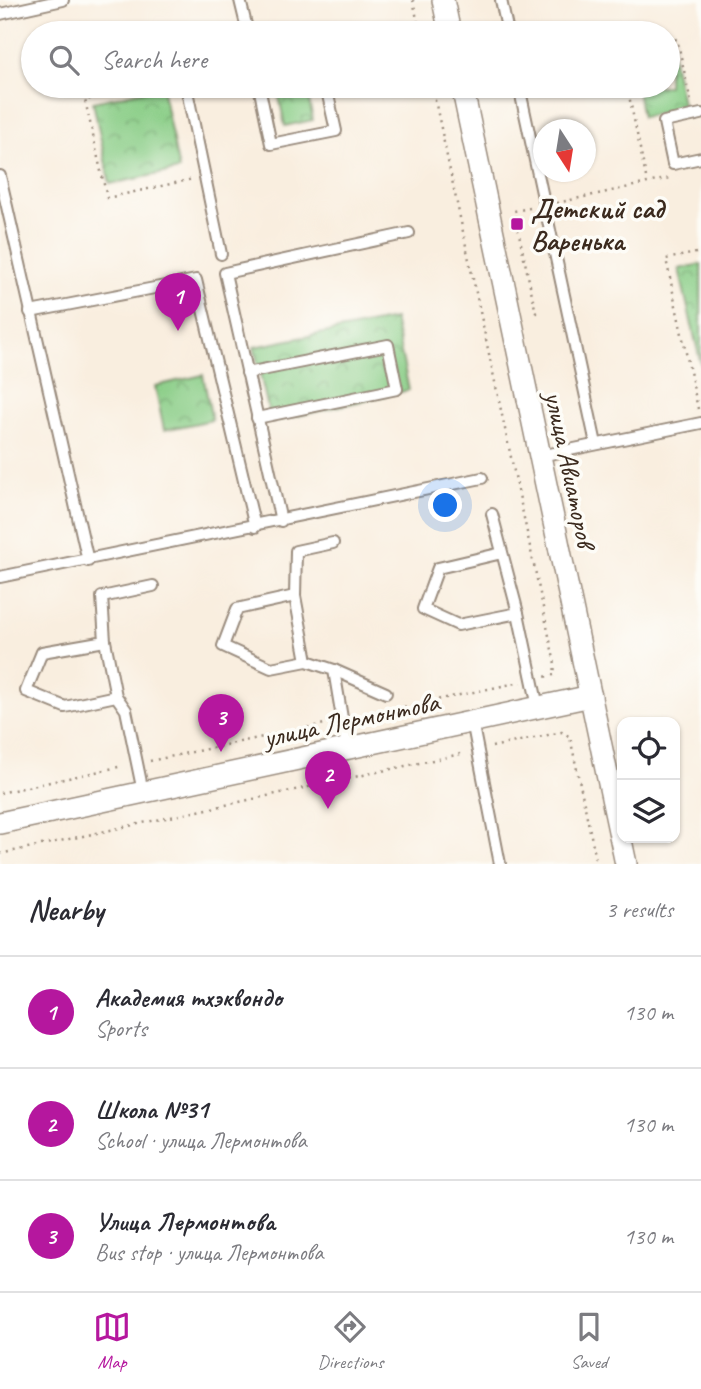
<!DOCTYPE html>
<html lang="en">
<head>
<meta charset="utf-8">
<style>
	body { margin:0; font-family:Caveat,sans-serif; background:#f2f2f3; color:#2b2b33 }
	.controls { position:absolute; right:21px; bottom:21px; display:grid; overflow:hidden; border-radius:14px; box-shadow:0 2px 5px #0004 }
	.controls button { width:63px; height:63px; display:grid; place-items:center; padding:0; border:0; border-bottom:2px solid #e1e1e2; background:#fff; color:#2b2b33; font:35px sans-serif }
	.compass { position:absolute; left:533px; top:119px; width:63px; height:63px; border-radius:50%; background:#fff; box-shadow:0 2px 5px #0004; rotate:168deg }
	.you { position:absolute; left:446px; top:506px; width:24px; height:24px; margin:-18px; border:5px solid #fff; border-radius:50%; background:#1a73e8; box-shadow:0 0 0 10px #1a73e833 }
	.badge { display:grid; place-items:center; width:46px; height:46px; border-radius:50%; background:#b5179e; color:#fff; font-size:23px; font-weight:700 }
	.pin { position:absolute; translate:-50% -58px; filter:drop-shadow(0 2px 4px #0008) }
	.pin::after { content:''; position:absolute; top:37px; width:24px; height:21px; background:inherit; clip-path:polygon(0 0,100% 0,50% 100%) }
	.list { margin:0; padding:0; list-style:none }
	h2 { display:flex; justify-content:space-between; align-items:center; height:91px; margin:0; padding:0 28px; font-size:30px }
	h2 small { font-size:23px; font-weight:400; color:#7c7c81 }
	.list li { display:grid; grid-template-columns:46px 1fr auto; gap:21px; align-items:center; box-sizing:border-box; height:112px; padding:0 28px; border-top:2px solid #e1e1e2 }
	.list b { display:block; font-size:26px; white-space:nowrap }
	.list p { margin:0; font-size:23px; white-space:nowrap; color:#7c7c81 }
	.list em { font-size:23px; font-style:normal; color:#7c7c81 }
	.icon { flex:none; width:38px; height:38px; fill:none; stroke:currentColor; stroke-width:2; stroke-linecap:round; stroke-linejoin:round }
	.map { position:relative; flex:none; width:701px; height:864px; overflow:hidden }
	.search { position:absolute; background:#fff; box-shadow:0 2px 5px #0004; left:21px; right:21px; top:21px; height:77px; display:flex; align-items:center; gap:18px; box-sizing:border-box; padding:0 24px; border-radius:38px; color:#7c7c81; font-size:26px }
	.sheet { height:427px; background:#fff }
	nav { display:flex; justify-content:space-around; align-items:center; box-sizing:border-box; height:98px; border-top:2px solid #e1e1e2; background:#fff; font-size:19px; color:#7c7c81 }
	nav a { display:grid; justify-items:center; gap:4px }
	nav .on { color:#b5179e }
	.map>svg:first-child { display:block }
	.park { fill:url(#park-crowns); stroke:#637c53; stroke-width:2 }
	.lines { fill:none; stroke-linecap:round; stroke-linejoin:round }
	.lane-casing { stroke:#9a8c7e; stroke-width:14 }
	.street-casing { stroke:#9a8c7e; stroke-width:24 }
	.path { stroke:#9a8c7e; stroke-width:2.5; stroke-dasharray:2 5; stroke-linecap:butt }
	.lane { stroke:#fff; stroke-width:10 }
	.street { stroke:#fff; stroke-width:21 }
	.poi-dot { fill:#b5179e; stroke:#fdfcf7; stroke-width:2.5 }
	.labels { text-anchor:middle; stroke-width:7; stroke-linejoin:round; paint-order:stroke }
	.poi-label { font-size:28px; font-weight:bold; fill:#3b2a1e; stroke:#fdfcf7; text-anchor:start }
	.street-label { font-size:28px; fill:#3b2a1e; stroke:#fdfcf7 }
</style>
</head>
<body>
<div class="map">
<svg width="701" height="864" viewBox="0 0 701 864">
	<defs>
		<pattern id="park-crowns" width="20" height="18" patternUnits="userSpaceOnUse" patternTransform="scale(1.75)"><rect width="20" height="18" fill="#8bce88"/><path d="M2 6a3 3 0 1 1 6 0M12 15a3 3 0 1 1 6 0" fill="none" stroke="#73a76f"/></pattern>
	</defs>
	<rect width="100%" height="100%" fill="#fdfcf7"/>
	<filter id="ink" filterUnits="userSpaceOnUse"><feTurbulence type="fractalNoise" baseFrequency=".0143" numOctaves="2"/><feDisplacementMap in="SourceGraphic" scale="14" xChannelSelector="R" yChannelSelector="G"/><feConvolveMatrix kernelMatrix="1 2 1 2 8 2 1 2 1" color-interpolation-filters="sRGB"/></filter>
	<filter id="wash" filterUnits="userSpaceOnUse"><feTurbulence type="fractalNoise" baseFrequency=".00686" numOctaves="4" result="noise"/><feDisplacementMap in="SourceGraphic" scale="28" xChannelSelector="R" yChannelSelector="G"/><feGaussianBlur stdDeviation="1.57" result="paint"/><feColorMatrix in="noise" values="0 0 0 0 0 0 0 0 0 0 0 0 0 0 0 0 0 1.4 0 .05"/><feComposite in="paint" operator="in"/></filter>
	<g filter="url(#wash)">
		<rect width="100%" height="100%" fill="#f9eedf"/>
		<g class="park">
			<polygon points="668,50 671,50 683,108 642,117 636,86 668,86"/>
			<polygon points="306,86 313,120 285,126 277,87"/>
			<polygon points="162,87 179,170 110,184 93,102"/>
			<polygon points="701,264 701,365 679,269"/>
			<polygon points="394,319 409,390 271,422 254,347"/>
			<polygon points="203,375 212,420 164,430 155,386"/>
		</g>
	</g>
	<g filter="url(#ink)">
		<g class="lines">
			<defs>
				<g id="lane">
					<polyline points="240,0 248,33"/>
					<polyline points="501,0 508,33"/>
					<polyline points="0,14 63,0"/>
					<polyline points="186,86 221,254"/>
					<polyline points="259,86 271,144 336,131 326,86"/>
					<polyline points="519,86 596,444"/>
					<polyline points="701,114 664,122 673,164 701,158"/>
					<polyline points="0,176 88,561"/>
					<polyline points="30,312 196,280 255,527"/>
					<polyline points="247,373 388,345 397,389 257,418"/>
					<polyline points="540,456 701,423"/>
					<polyline points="492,514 518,613 458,625 423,609 438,568 502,553"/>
					<polyline points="281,521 225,273 409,233"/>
					<polyline points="333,543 296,551 295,596 237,609 223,646 271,668 307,661 334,670 347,748"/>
					<polyline points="0,577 482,478"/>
					<polyline points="295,596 307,661"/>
					<polyline points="518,613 538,707"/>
					<polyline points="105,641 116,696"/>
					<polyline points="334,670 386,693"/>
					<polyline points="472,721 500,864"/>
					<polyline points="143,792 126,710 116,696 65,707 26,691 42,652 105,641 102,597 153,586"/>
				</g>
				<g id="street">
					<polyline points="443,0 450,33"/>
					<polyline points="462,86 626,864"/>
					<polyline points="0,823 591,696"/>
				</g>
			</defs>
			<use href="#lane" class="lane-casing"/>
			<use href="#street" class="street-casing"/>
			<g class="path">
				<polyline points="413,0 420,33"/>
				<polyline points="668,41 677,39 691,102"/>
				<polyline points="145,86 85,100 107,198 193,179"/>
				<polyline points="432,86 555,664 554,675 544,677"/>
				<polyline points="627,86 647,182"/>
				<polyline points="557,203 670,178"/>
				<polyline points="530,208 514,211 536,313 531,314"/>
				<polyline points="698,409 666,259 701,252"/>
				<polyline points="356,717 521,682"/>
				<polyline points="492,747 562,732 570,737 597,864"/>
				<polyline points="150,761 329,723"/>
				<polyline points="0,793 123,766"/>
				<polyline points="0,854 465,753"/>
			</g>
			<use href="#lane" class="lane"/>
			<use href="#street" class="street"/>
		</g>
	</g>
	<rect class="poi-dot" x="510" y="217" width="14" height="14" rx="3.5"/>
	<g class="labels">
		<g class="poi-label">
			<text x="531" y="218">Детский сад<tspan x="531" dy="32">Варенька</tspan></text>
		</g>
		<g class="street-label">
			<text transform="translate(571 469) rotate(78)" y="10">улица Авиаторов</text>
			<text transform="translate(351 719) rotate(-12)" y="10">улица Лермонтова</text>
		</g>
	</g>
</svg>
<div class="controls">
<button><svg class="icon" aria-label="locate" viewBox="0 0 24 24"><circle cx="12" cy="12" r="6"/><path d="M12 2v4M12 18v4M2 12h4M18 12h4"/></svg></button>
<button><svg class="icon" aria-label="layers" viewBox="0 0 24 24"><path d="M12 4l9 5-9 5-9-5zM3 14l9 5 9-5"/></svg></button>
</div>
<svg class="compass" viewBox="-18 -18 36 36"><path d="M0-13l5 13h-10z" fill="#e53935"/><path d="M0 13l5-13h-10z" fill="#7c7c81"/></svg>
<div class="you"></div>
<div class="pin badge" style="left:178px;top:331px">1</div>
<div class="pin badge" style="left:328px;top:809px">2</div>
<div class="pin badge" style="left:221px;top:752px">3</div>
<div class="search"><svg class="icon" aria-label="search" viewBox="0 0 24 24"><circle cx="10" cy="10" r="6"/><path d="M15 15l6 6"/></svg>Search here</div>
</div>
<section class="sheet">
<h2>Nearby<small>3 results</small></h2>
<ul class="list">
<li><span class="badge">1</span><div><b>Академия тхэквондо</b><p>Sports</p></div><em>130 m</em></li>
<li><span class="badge">2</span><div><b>Школа №31</b><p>School · улица Лермонтова</p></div><em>130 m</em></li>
<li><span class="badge">3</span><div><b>Улица Лермонтова</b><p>Bus stop · улица Лермонтова</p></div><em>130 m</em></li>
</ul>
</section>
<nav>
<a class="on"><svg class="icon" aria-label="map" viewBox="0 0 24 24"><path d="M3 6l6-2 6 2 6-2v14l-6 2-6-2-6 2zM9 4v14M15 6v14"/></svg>Map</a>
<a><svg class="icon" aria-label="directions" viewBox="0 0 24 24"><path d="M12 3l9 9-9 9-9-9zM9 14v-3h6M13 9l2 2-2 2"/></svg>Directions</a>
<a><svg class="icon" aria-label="saved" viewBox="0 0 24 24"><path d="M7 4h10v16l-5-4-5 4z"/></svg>Saved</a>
</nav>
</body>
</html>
